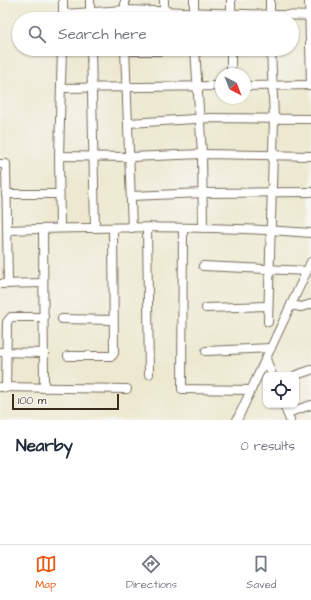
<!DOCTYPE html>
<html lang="en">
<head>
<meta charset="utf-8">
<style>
	body { margin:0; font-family:"Architects Daughter",sans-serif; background:#f6f6f7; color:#1f2937 }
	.controls { position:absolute; right:12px; bottom:12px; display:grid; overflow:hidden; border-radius:8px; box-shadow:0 1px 3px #0004 }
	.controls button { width:36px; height:36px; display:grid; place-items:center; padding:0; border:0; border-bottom:1px solid #e0e1e3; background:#fff; color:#1f2937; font:20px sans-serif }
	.compass { position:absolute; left:215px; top:68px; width:36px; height:36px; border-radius:50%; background:#fff; box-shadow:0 1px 3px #0004; rotate:138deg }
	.scale { position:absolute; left:12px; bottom:10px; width:107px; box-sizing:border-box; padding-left:4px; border:2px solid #3b2a1e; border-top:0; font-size:11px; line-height:14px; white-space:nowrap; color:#3b2a1e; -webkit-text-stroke:3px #f6f6f2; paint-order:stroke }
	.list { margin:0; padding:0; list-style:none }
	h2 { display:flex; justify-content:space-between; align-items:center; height:52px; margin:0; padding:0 16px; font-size:17px }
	h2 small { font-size:13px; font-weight:400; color:#747a83 }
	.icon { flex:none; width:22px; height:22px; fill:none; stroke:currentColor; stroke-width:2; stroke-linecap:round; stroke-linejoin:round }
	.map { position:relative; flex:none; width:311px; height:420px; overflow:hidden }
	.search { position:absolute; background:#fff; box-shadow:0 1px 3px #0004; left:12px; right:12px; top:12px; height:44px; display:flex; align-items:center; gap:10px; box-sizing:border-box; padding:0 14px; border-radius:22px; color:#747a83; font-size:15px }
	.sheet { height:124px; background:#fff }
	nav { display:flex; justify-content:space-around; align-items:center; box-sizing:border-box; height:56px; border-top:1px solid #e0e1e3; background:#fff; font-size:11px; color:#747a83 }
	nav a { display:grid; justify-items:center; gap:2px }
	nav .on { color:#ea580c }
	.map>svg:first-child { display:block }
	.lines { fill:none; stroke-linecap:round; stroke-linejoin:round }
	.street-casing { stroke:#796d5d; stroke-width:10 }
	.street { stroke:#fff; stroke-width:8 }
</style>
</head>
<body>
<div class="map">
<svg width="311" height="420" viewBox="0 0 311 420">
	<rect width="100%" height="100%" fill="#f6f6f2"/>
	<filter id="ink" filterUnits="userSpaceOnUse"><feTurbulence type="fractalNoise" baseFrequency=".025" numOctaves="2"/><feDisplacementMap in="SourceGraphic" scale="8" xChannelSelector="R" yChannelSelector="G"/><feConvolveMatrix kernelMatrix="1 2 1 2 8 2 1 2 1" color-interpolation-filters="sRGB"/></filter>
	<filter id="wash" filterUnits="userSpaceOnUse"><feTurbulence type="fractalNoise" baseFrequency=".012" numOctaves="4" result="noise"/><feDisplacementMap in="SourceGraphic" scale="16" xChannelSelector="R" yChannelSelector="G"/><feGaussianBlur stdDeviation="0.9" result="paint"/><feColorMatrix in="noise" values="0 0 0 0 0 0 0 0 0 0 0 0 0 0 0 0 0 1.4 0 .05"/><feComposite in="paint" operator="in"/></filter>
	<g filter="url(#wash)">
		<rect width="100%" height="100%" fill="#ede9d1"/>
	</g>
	<g filter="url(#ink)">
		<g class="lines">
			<defs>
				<g id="street">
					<polyline points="90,0 90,19"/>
					<polyline points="164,0 164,19"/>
					<polyline points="194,0 194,19"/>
					<polyline points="231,0 231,17"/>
					<polyline points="270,0 270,19"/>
					<polyline points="309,0 311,85"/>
					<polyline points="63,14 125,10 311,16"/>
					<polyline points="63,19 63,0"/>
					<polyline points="125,19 125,0"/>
					<polyline points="91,49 95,228"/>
					<polyline points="125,49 132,228"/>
					<polyline points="195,49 202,154 203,228"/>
					<polyline points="125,51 159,51 162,49"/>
					<polyline points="231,74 231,49"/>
					<polyline points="245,86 311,85"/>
					<polyline points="61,88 221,86"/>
					<polyline points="129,123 211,118 311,119"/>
					<polyline points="59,156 130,157 202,154 311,156"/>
					<polyline points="0,164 6,164 8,284"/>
					<polyline points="6,194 59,194"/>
					<polyline points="131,196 203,193 311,192"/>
					<polyline points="60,228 59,156 62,49"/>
					<polyline points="147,228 149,374"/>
					<polyline points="183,228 182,389 251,390"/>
					<polyline points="43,229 44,388"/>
					<path d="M8,230C109,227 211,225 311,233"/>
					<polyline points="203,266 307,271"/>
					<polyline points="0,284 43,283"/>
					<polyline points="291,305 301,307 311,304"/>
					<polyline points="206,308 268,306"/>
					<polyline points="62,319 113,320"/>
					<polyline points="268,322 274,119 271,49"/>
					<polyline points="206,351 271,348"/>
					<polyline points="0,352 44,353"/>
					<polyline points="68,356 112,356 114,353 113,228"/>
					<polyline points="266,359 272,375"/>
					<polyline points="296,375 311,370"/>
					<polyline points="0,387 127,389"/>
					<polyline points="6,388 7,322 11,317 44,317"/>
					<polyline points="284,405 290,420"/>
					<polyline points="287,413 311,405"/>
					<polyline points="237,420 311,262"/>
				</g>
			</defs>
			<use href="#street" class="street-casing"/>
			<use href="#street" class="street"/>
		</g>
	</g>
</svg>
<div class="controls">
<button><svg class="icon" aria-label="locate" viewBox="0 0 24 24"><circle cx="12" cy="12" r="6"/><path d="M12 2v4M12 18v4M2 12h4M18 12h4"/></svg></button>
</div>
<svg class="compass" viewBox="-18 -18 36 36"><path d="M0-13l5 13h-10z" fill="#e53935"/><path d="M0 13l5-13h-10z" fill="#747a83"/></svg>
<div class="scale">100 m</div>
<div class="search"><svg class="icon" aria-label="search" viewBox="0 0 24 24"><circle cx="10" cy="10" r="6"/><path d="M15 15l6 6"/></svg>Search here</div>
</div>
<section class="sheet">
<h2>Nearby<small>0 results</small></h2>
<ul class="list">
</ul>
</section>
<nav>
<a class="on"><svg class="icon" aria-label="map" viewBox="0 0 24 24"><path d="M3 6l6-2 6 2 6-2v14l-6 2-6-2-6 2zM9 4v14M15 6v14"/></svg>Map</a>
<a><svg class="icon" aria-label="directions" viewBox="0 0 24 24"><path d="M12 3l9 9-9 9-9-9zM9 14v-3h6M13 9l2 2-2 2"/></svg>Directions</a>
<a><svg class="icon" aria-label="saved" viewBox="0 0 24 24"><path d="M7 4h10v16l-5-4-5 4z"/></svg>Saved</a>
</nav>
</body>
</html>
